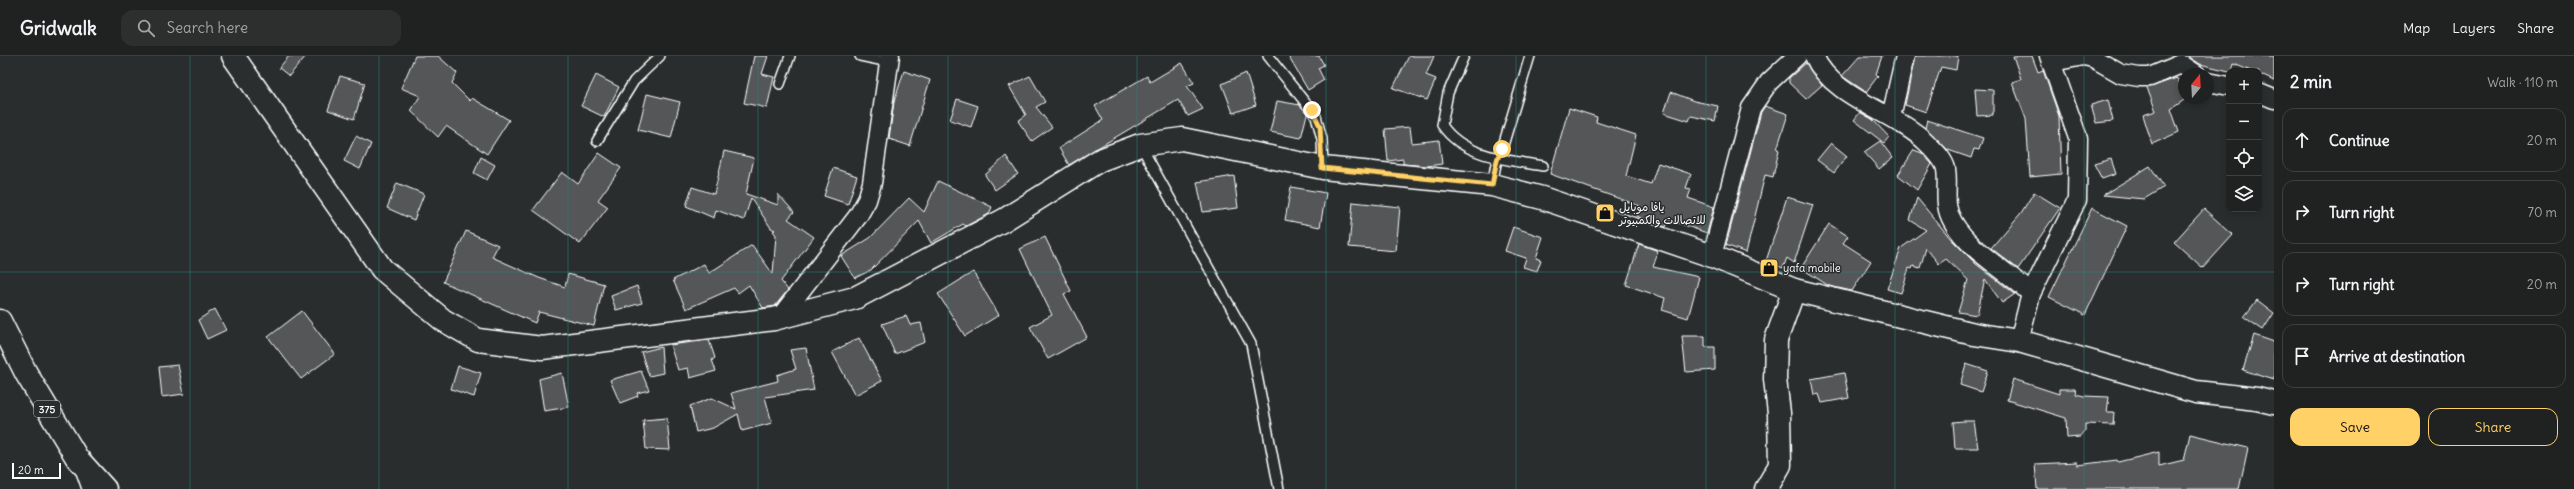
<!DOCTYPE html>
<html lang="en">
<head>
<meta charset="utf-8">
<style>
	body { margin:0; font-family:Delius,"Playpen Sans Arabic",sans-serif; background:#2d2f2f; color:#f1f3f6 }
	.controls { position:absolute; right:12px; top:12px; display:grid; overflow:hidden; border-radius:8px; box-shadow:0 2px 6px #0003 }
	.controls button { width:36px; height:36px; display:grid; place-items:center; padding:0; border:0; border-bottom:1px solid #3d3f40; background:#202222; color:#f1f3f6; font:20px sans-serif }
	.compass { position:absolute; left:2178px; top:12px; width:36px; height:36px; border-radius:50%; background:#202222; box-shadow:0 2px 6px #0003; rotate:18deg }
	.scale { position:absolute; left:12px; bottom:10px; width:49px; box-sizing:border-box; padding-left:4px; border:2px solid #fff; border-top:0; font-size:11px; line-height:14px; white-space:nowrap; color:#fff; -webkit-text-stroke:3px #2a2d2e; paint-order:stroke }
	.stop { position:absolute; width:12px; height:12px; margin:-9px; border:3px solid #ffd166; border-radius:50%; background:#fff }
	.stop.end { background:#ffd166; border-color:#fff; box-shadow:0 1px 4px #0008 }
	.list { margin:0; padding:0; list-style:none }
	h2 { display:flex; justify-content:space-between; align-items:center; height:52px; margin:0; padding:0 16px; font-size:17px }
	h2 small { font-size:13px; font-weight:400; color:#a2a4a5 }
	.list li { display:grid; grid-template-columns:26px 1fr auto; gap:12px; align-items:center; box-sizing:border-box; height:64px; margin:0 8px 8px; padding:0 8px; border:1px solid #3d3f40; border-radius:12px }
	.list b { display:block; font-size:15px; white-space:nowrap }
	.list em { font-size:13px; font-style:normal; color:#a2a4a5 }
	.actions { display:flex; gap:8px; padding:12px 16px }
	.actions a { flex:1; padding:9px 0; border:1px solid #ffd166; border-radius:12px; text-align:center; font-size:14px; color:#ffd166 }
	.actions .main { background:#ffd166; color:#111 }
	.icon { flex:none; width:22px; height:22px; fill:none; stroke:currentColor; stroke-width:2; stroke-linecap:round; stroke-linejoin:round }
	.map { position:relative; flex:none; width:2274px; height:433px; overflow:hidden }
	header { display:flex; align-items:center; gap:24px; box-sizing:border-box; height:56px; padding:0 20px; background:#202222; border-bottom:1px solid #3d3f40 }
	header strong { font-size:19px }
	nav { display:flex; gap:22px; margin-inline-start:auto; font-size:14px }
	.search { width:280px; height:36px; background:#2d2f2f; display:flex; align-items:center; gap:10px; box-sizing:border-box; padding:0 14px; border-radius:12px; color:#a2a4a5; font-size:15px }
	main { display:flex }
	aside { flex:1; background:#202222 }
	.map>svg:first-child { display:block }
	.building { fill:#555758; stroke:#fff }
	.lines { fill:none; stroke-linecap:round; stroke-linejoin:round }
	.service-casing { stroke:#fff; stroke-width:12 }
	.minor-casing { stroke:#fff; stroke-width:21 }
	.secondary-casing { stroke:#fff; stroke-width:25 }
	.primary-casing { stroke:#fff; stroke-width:25 }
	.service { stroke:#2a2d2e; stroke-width:9 }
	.minor { stroke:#2a2d2e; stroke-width:18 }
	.secondary { stroke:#2a2d2e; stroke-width:22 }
	.primary { stroke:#2a2d2e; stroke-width:22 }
	.route { stroke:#ffd166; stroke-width:5 }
	.grid { fill:none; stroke:#27847c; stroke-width:1; stroke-opacity:0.55 }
	.labels { text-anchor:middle; stroke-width:3; stroke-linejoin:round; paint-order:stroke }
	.shield { fill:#2a2d2e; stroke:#bfc0c0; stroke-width:1 }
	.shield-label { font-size:10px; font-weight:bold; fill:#fff }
	.poi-label { font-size:11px; fill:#fff; stroke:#2a2d2e; text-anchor:start }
</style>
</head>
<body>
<header>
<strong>Gridwalk</strong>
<div class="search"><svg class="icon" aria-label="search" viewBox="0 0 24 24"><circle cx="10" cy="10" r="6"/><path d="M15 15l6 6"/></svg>Search here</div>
<nav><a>Map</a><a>Layers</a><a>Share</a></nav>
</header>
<main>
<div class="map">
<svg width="2274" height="433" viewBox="0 0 2274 433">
	<rect width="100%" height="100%" fill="#2a2d2e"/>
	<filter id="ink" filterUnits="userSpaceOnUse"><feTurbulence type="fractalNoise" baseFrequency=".025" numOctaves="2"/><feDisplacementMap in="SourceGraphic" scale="8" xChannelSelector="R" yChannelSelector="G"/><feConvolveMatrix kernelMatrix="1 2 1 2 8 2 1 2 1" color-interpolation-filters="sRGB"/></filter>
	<g filter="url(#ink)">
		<g class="building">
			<polygon points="289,0 306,0 289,20 279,12"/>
			<polygon points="415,0 438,0 457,17 452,27 470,45 472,42 509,64 487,98 446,70 438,81 411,55 420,40 401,32"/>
			<polygon points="754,0 768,0 762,18 774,21 767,52 744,47"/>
			<polygon points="1288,0 1319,0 1324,9 1318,12 1324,24 1308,34"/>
			<polygon points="1409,0 1434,0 1426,19 1436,23 1427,44 1393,32"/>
			<polygon points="1860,0 1882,0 1876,18 1878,20 1866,36 1842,20"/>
			<polygon points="1915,0 1958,0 1956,14 1941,11 1926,56 1905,49"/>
			<polygon points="2013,0 2032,0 2038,16 2043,14 2059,60 2061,118 2030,121 2026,63 2012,26 2021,23"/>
			<polygon points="2188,0 2274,0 2274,25 2259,18 2259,15 2251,15 2234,8 2232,15 2229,15 2200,8"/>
			<polygon points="1182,7 1194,27 1187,30 1203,53 1188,60 1178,44 1069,109 1059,92 1103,64 1095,50 1147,20 1150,26"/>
			<polygon points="1806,7 1822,29 1806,43 1789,27 1789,22"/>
			<polygon points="904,15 930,24 910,90 889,83 894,46"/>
			<polygon points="1246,17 1256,49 1233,57 1222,28"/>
			<polygon points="596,19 619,31 604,61 581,50"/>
			<polygon points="340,20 365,27 354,63 328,54"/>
			<polygon points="1030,20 1045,46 1036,51 1052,71 1032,85 1018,65 1026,59 1009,30"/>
			<polygon points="2177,22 2184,36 2184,42 2187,42 2171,53 2179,76 2152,88 2143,59 2156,55 2147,32"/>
			<polygon points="1975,33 1993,34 1993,59 1977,60"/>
			<polygon points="1671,36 1694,45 1718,50 1715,65 1691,60 1689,65 1664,57"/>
			<polygon points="647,38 680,46 671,82 638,74"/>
			<polygon points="957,43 978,50 971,71 950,64"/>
			<polygon points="2108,44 2113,65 2096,67 2091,49"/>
			<polygon points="1277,45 1300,49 1307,58 1301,82 1270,76"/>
			<polygon points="1765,50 1788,58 1777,93 1779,94 1773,121 1765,119 1746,197 1726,189 1761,56"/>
			<polygon points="1569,52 1597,61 1596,66 1636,79 1626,120 1651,128 1658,107 1691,118 1686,132 1691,133 1688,142 1714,151 1707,177 1669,164 1666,171 1647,165 1637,160 1640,150 1550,118"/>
			<polygon points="1860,56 1872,63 1889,81 1884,87 1854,64"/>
			<polygon points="1927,64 1983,82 1979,94 1974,93 1971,102 1948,94 1925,72"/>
			<polygon points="1410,71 1412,87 1439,84 1442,108 1427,110 1403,108 1403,103 1388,105 1385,73"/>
			<polygon points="356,80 371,88 360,113 344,105"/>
			<polygon points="1880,85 1893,102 1879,113 1864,96"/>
			<polygon points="1831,87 1847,100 1834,117 1817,104"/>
			<polygon points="1914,94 1922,97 1932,108 1917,134 1898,119"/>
			<polygon points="724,95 754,102 746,138 778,149 778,138 794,156 788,163 814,181 781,225 788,234 775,250 763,252 749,229 738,237 734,232 686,253 673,224 704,208 709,217 752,189 773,218 776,179 773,175 775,174 771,172 751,142 744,164 716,154 714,162 686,150 692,131 714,138"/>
			<polygon points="599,97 621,112 598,144 608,151 580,188 533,154 562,116 578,128"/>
			<polygon points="1006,100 1018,118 995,134 985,119"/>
			<polygon points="481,101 495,109 487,124 474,117"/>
			<polygon points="2111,103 2116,118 2102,123 2094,108"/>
			<polygon points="2150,110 2164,131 2144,143 2103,139"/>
			<polygon points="833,112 857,120 848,148 824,140"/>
			<polygon points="1234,120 1238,152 1203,156 1197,126"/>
			<polygon points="938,125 992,151 989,158 966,170 963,168 931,187 919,165 871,214 855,222 841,200 870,182 909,142 924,156"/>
			<polygon points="397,127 424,138 414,164 387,152"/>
			<polygon points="1291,131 1326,137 1320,171 1285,164"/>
			<polygon points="2034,136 2060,152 2018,213 1991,192 2021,157"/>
			<polygon points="1787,141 1813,149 1794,207 1787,202 1783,212 1766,205"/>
			<polygon points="1917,142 1951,183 1976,208 2015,238 2002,247 1985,223 1977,259 1958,256 1968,224 1946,203 1939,208 1926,192 1920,212 1913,210 1912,213 1909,212 1901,237 1887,233 1901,192 1926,174 1910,164"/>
			<polygon points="1353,146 1400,151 1396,195 1349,191"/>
			<polygon points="2092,152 2127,170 2085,259 2049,241"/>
			<polygon points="2204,153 2233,179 2203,212 2174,186"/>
			<polygon points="1829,168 1848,180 1843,187 1871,205 1852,235 1829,230 1801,212"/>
			<polygon points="1513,171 1543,181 1536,202 1541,204 1537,215 1523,211 1526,202 1505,195"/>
			<polygon points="466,175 498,189 492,201 539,222 565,231 568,218 604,228 594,270 539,256 535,267 443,226"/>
			<polygon points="1045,181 1071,235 1064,238 1087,281 1048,303 1030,271 1052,259 1020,193"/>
			<polygon points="1639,188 1658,195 1653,211 1699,221 1688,262 1662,254 1665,242 1626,229"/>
			<polygon points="973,216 999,259 965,280 938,238"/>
			<polygon points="637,230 642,247 616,254 611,240"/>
			<polygon points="2257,244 2274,257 2263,274 2244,261"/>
			<polygon points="215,253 226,274 207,283 198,264"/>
			<polygon points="302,255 335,298 301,323 268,281"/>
			<polygon points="906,260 910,269 921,267 925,286 895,298 882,268"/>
			<polygon points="2254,279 2274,286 2274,324 2243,314"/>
			<polygon points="1682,280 1705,280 1705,291 1715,291 1715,314 1686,316"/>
			<polygon points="859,282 882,325 855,339 832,296"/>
			<polygon points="709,284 715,302 712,304 716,315 690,322 688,312 678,314 670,289"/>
			<polygon points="661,291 663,317 649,320 641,296"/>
			<polygon points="806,292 814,334 765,341 772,367 742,375 738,358 713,372 696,376 690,350 712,342 736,353 731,337 778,325 777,319 796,313 790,294"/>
			<polygon points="1966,308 1988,315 1981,336 1960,329"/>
			<polygon points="178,309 184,338 162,341 159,311"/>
			<polygon points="458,310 481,317 474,341 451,333"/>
			<polygon points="641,315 649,334 637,337 638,340 620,347 610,324"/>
			<polygon points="562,317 569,351 544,355 539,323"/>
			<polygon points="1844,317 1849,342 1822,347 1819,338 1814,339 1811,323"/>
			<polygon points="2013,323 2059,338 2059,333 2075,333 2076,338 2084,340 2109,341 2107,356 2114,356 2113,369 2085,368 2085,375 2080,381 2067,382 2066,362 2007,344"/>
			<polygon points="667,362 670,394 646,393 643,364"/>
			<polygon points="1963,365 1974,365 1978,392 1955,392 1953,366"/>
			<polygon points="2190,378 2248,392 2239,433 2037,433 2035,408 2077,406 2077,409 2117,404 2118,406 2159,396 2159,410 2184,404"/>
		</g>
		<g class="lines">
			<defs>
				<g id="service">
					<polyline points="860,0 889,6"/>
					<polyline points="1268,0 1316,60 1322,83 1323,112"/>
					<path d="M1464,0L1448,37L1442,69C1463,101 1509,104 1543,110"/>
					<polyline points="780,28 790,0"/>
					<polyline points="597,85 634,25 660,0"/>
					<polyline points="1141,90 1251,288 1279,433"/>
					<path d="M1492,129C1495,117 1495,103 1502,93L1530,0"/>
					<polyline points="81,416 87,433"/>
				</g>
				<g id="minor">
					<path d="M1814,0C1832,42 1895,56 1926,86C1933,93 1944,103 1946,113C1949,132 1942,148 1953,166C1971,197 2006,213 2031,238"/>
					<polyline points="2052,6 2084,0 2093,2 2121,18 2139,21 2150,21 2181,8 2196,18"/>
					<polyline points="2208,26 2229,30"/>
					<polyline points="2259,37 2274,43"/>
					<polyline points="1891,61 1905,0"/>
					<polyline points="1712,200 1751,52 1769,26 1797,0"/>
					<polyline points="781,260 858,160 867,144 872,127 890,0"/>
					<polyline points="2019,285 2031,238 2077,144 2078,82 2049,0"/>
				</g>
				<g id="secondary">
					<polyline points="233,0 382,213 443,264 478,284 542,292 774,263 855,242 1004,164 1100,104 1140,89 1182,83 1323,112 1492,129 1542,142 1712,200 1794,234"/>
					<polyline points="1766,433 1780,409 1779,357 1775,323 1776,284 1794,234 1974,278 2019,285 2196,336 2257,343 2274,347"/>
				</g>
				<polyline id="primary" points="0,265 26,317 77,402 105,433"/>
			</defs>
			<use href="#service" class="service-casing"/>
			<use href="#minor" class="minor-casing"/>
			<use href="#secondary" class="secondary-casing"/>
			<use href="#primary" class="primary-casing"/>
			<use href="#service" class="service"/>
			<use href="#minor" class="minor"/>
			<use href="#secondary" class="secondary"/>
			<use href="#primary" class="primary"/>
		</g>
	</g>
	<g class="lines" filter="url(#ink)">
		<path class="route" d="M1312,54L1320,70L1322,112L1492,129C1495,117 1495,103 1502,93"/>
	</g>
	<path class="grid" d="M190,0V433M379,0V433M568,0V433M758,0V433M948,0V433M1137,0V433M1326,0V433M1516,0V433M1706,0V433M1895,0V433M2084,0V433M0,216H2274"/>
	<defs>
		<symbol id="shop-square" viewBox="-11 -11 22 22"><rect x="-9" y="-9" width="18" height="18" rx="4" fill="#ffd166" stroke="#2a2d2e"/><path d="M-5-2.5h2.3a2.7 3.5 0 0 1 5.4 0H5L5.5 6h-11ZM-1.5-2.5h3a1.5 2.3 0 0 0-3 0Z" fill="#111"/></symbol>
	</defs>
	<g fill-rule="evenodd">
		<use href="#shop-square" x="1594" y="146" width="22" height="22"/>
		<use href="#shop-square" x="1758" y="201" width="22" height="22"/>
	</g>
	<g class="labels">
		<rect class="shield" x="34" y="345" width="26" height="16" rx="3"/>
		<g class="shield-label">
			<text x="47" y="357">375</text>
		</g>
		<g class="poi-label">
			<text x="1619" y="155">يافا موبايل<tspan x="1619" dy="13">للاتصالات والكمبيوتر</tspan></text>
			<text x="1783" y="216">yafa mobile</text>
		</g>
	</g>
</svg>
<div class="controls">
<button>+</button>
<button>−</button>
<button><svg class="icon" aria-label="locate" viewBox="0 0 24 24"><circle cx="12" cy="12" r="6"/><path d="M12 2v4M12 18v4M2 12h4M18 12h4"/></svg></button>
<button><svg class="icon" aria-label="layers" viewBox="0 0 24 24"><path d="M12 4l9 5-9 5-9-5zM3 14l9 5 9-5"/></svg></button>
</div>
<svg class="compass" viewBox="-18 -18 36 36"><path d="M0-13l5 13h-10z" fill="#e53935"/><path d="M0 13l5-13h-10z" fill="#a2a4a5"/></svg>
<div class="scale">20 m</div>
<div class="stop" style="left:1502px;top:93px"></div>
<div class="stop end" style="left:1312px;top:54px"></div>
</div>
<aside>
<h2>2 min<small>Walk · 110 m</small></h2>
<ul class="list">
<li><svg class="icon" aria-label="ahead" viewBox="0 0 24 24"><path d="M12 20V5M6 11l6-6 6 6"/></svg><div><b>Continue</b></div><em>20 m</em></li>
<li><svg class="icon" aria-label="right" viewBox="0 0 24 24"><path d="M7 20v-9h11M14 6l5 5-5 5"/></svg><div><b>Turn right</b></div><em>70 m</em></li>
<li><svg class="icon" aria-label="right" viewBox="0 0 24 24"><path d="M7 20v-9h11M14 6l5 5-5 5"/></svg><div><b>Turn right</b></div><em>20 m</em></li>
<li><svg class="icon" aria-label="arrive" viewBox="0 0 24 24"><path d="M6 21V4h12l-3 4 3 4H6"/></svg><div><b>Arrive at destination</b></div></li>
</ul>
<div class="actions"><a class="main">Save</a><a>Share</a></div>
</aside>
</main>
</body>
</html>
